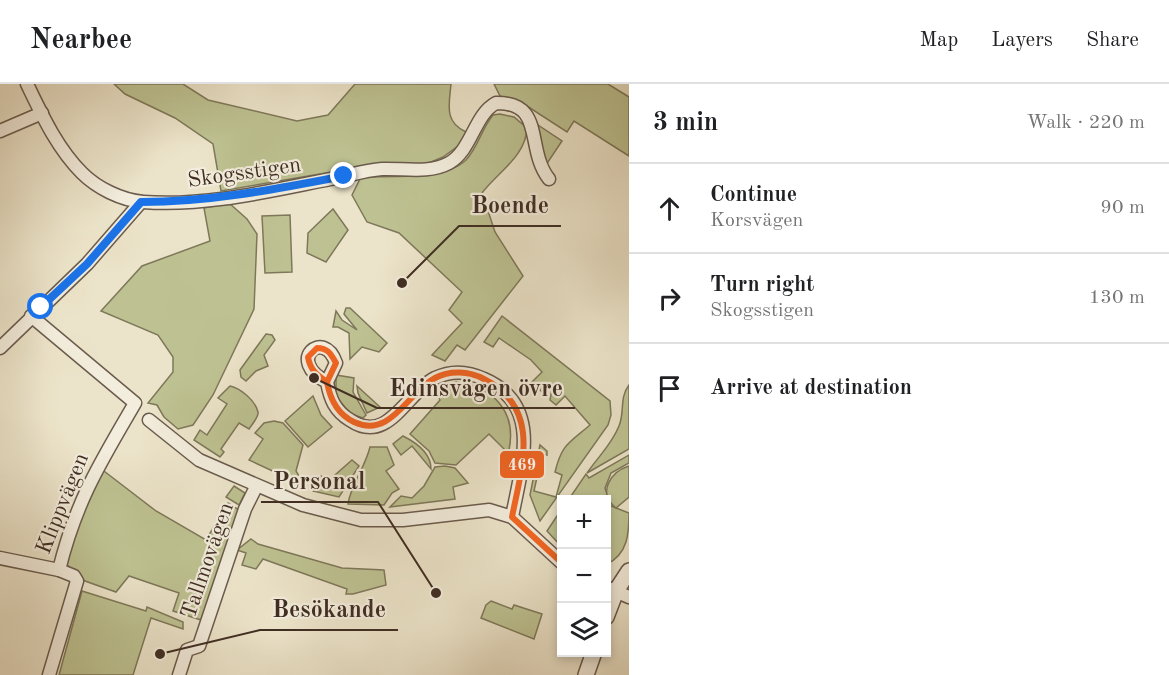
<!DOCTYPE html>
<html lang="en">
<head>
<meta charset="utf-8">
<style>
	body { margin:0; font-family:"Old Standard TT",serif; background:#f6f6f6; color:#202124 }
	.controls { position:absolute; right:18px; bottom:18px; display:grid; overflow:hidden; border-radius:0px; box-shadow:0 3px 9px #0003 }
	.controls button { width:54px; height:54px; display:grid; place-items:center; padding:0; border:0; border-bottom:2px solid #e0e0e0; background:#fff; color:#202124; font:30px sans-serif }
	.stop { position:absolute; width:18px; height:18px; margin:-14px; border:4px solid #1a73e8; border-radius:50%; background:#fff }
	.stop.end { background:#1a73e8; border-color:#fff; box-shadow:0 2px 6px #0008 }
	.list { margin:0; padding:0; list-style:none }
	h2 { display:flex; justify-content:space-between; align-items:center; height:78px; margin:0; padding:0 24px; font-size:26px }
	h2 small { font-size:20px; font-weight:400; color:#757577 }
	.list li { display:grid; grid-template-columns:39px 1fr auto; gap:18px; align-items:center; box-sizing:border-box; height:90px; padding:0 24px; border-top:2px solid #e0e0e0 }
	.list b { display:block; font-size:22px; white-space:nowrap }
	.list p { margin:0; font-size:20px; white-space:nowrap; color:#757577 }
	.list em { font-size:20px; font-style:normal; color:#757577 }
	.icon { flex:none; width:33px; height:33px; fill:none; stroke:currentColor; stroke-width:2; stroke-linecap:round; stroke-linejoin:round }
	.map { position:relative; flex:none; width:629px; height:591px; overflow:hidden }
	header { display:flex; align-items:center; gap:36px; box-sizing:border-box; height:84px; padding:0 30px; background:#fff; border-bottom:2px solid #e0e0e0 }
	header strong { font-size:28px }
	nav { display:flex; gap:33px; margin-inline-start:auto; font-size:21px }
	main { display:flex }
	aside { flex:1; background:#fff }
	.map>svg:first-child { display:block }
	.green { fill:#bec292; stroke:#7e785a; stroke-width:1.5 }
	.lines { fill:none; stroke-linecap:round; stroke-linejoin:round }
	.minor-casing { stroke:#6a5b4d; stroke-width:15 }
	.tertiary-casing { stroke:#6a5b4d; stroke-width:18 }
	.minor { stroke:#f3eddd; stroke-width:12 }
	.tertiary { stroke:#f3eddd; stroke-width:15 }
	.bus-1-casing { stroke:#f3eddd; stroke-width:10 }
	.bus-1 { stroke:#f26522; stroke-width:6 }
	.route { stroke:#1a73e8; stroke-width:8 }
	.labels { text-anchor:middle; stroke-width:4.5; stroke-linejoin:round; paint-order:stroke }
	.street-label { font-size:22px; fill:#3f2d23; stroke:#f3eddd }
	.leader { fill:none; stroke:#3f2d23; stroke-width:2 }
	.callout-dot { fill:#3f2d23; stroke:#f3eddd; stroke-width:2 }
	.callout-label { font-size:24px; text-anchor:middle; font-weight:bold; fill:#3f2d23; stroke:#f3eddd; stroke-width:4.5; stroke-linejoin:round; paint-order:stroke }
	.line-badge { stroke:#f3eddd; stroke-width:2 }
	.badge-label { font-size:16px; text-anchor:middle; font-weight:bold; fill:#fff }
</style>
</head>
<body>
<header>
<strong>Nearbee</strong>
<nav><a>Map</a><a>Layers</a><a>Share</a></nav>
</header>
<main>
<div class="map">
<svg width="629" height="591" viewBox="0 0 629 591">
	<rect width="100%" height="100%" fill="#ece4ca"/>
	<filter id="stains"><feTurbulence type="fractalNoise" baseFrequency=".00333" numOctaves="4"/><feColorMatrix values="0 0 0 0 .2 0 0 0 0 .09 0 0 0 0 .02 0 0 0 .5 -.17"/></filter>
	<radialGradient id="worn" r=".72"><stop offset=".6" stop-color="#630" stop-opacity="0"/><stop offset="1" stop-color="#630" stop-opacity=".3"/></radialGradient>
	<g class="green">
		<path d="M114,0H183L208,16L297,37L328,31L355,0H451C449,21 444,38 466,48L458,62L443,73L424,81L384,79L221,107L213,60L175,34L125,10Z"/>
		<polygon points="494,0 608,0 629,13 629,72 574,37 567,48 527,22 500,12"/>
		<path d="M500,30L514,33L527,44C526,72 498,88 482,109L495,148L523,192L465,266L457,261L445,277L432,271L462,239L449,226L462,208L399,149L367,138L352,111L361,93C390,92 444,97 466,76C478,63 482,44 493,31Z"/>
		<polygon points="535,39 562,57 546,81"/>
		<polygon points="229,119 247,135 257,150 254,225 213,311 193,341 178,345 164,333 157,321 148,319 173,288 173,273 158,251 101,227 142,182 210,157 204,124"/>
		<polygon points="333,125 348,146 326,178 307,169 308,149"/>
		<polygon points="290,131 292,188 265,189 262,132"/>
		<polygon points="346,224 350,224 387,259 379,268 362,263 350,275 349,249 338,243 333,243 336,227 342,236 357,246 344,230"/>
		<path d="M502,232L610,317L611,331L608,341L540,437L530,411L540,361L547,367V371L542,370L534,407L556,413L562,391L555,388C562,360 568,360 590,341L565,312L556,321L550,316L552,305L548,301L542,308L532,298L542,288L531,276L499,254L493,263L484,258Z"/>
		<polygon points="266,250 272,251 275,256 264,271 268,282 256,287 246,297 241,293 240,286"/>
		<polygon points="336,291 354,294 353,308 366,331 363,334 351,330 336,313"/>
		<path d="M456,298C493,303 517,327 509,366L506,367L489,350L456,381L435,379L429,367L410,350L440,316L435,305Z"/>
		<path d="M629,301V365L587,389C598,373 612,360 619,342C625,328 619,314 629,301Z"/>
		<path d="M230,302C240,304 255,316 258,328C259,333 252,340 249,345L239,339L221,365L224,368L220,373L194,356L200,346L207,351L227,320L218,314Z"/>
		<polygon points="357,302 380,323 367,329 358,309"/>
		<polygon points="313,312 321,331 332,343 308,363 285,337"/>
		<polygon points="274,337 283,339 303,361 296,387 305,402 249,376 263,355 255,349 264,339"/>
		<path d="M403,352C415,358 431,369 431,385L412,362L401,371L393,360Z"/>
		<path d="M370,363H387L394,381L386,387L399,405L392,409L384,421L348,420C351,400 365,384 370,363Z"/>
		<path d="M629,371V379L611,389L605,404L611,422L629,429C629,449 628,470 607,480L606,416L569,415L586,390L589,394Z"/>
		<polygon points="352,376 359,382 339,413 313,407 321,392 327,398"/>
		<polygon points="445,382 455,384 468,399 453,403 455,415 390,423 401,412 412,414 424,402 435,383"/>
		<path d="M629,382V413L616,424C597,409 610,388 629,382Z"/>
		<polygon points="100,384 156,427 206,456 228,419 239,426 201,536 173,527 179,509 129,492 116,508 85,497 66,480 69,461"/>
		<polygon points="234,402 245,409 239,421 226,413"/>
		<polygon points="561,426 561,462 547,447"/>
		<polygon points="251,455 258,460 342,484 384,486 386,501 353,510 346,510 347,505 263,475 256,485 242,481 246,469 237,466"/>
		<polygon points="82,507 146,527 147,523 183,538 183,545 151,534 133,591 59,591"/>
		<polygon points="491,517 512,525 514,521 542,530 534,555 481,534 486,521"/>
	</g>
	<g class="lines">
		<defs>
			<g id="minor">
				<path d="M27,0C42,31 57,64 82,89C97,104 121,116 143,118C209,123 277,105 341,93C354,90 368,86 382,85C403,84 429,90 449,79C472,66 474,31 496,19C546,18 525,65 549,95"/>
				<polyline points="0,47 42,29"/>
				<polyline points="0,264 87,180 141,118"/>
				<path d="M327,298C285,277 324,243 336,279L327,298C330,315 335,327 350,336C388,362 406,309 435,294C452,286 467,287 484,295C544,321 521,383 512,433L562,479"/>
				<polyline points="149,336 199,376 303,421 361,436 403,436 489,426 512,433"/>
				<path d="M0,474L59,486C76,417 100,379 135,319L31,232"/>
				<polyline points="606,503 629,513"/>
				<polyline points="49,591 77,497 74,492 59,486"/>
				<polyline points="179,591 187,566 199,562 245,425 256,403"/>
			</g>
			<g id="tertiary">
				<polyline points="606,533 616,507 629,487"/>
				<polyline points="586,591 594,568"/>
			</g>
		</defs>
		<use href="#minor" class="minor-casing"/>
		<use href="#tertiary" class="tertiary-casing"/>
		<use href="#minor" class="minor"/>
		<use href="#tertiary" class="tertiary"/>
		<defs>
			<g id="bus-1">
				<path d="M317,264C328,264 331,270 336,279L327,298C317,291 310,286 308,273Z"/>
				<path d="M327,298C330,315 337,330 354,338C391,355 407,309 435,294C450,286 469,287 484,295C542,324 522,382 512,433L562,479"/>
			</g>
		</defs>
		<use href="#bus-1" class="bus-1-casing"/>
		<use href="#bus-1" class="bus-1"/>
	</g>
	<g class="lines">
		<path class="route" d="M41,223L87,180L141,118C210,118 276,105 344,92"/>
	</g>
	<g class="labels">
		<g class="street-label">
			<text transform="translate(244 87) rotate(-8)" y="8">Skogsstigen</text>
			<text transform="translate(61 419) rotate(-68)" y="8">Klippvägen</text>
			<text transform="translate(206 476) rotate(-71)" y="8">Tallmovägen</text>
		</g>
	</g>
	<path class="leader" d="M402 199L459 142H561M314 294L377 324H575M436 509L378 418H261M160 570L260 546H398"/>
	<g class="callout-dot">
		<circle cx="402" cy="199" r="6"/>
		<circle cx="314" cy="294" r="6"/>
		<circle cx="436" cy="509" r="6"/>
		<circle cx="160" cy="570" r="6"/>
	</g>
	<g class="callout-label">
		<text x="510" y="129">Boende</text>
		<text x="476" y="312">Edinsvägen övre</text>
		<text x="319" y="405">Personal</text>
		<text x="329" y="533">Besökande</text>
	</g>
	<rect class="line-badge" x="499" y="366" width="46" height="29" rx="6" fill="#f26522"/>
	<g class="badge-label">
		<text x="522" y="386">469</text>
	</g>
	<rect width="100%" height="100%" filter="url(#stains)"/>
	<rect width="100%" height="100%" fill="url(#worn)"/>
</svg>
<div class="controls">
<button>+</button>
<button>−</button>
<button><svg class="icon" aria-label="layers" viewBox="0 0 24 24"><path d="M12 4l9 5-9 5-9-5zM3 14l9 5 9-5"/></svg></button>
</div>
<div class="stop" style="left:41px;top:223px"></div>
<div class="stop end" style="left:344px;top:92px"></div>
</div>
<aside>
<h2>3 min<small>Walk · 220 m</small></h2>
<ul class="list">
<li><svg class="icon" aria-label="ahead" viewBox="0 0 24 24"><path d="M12 20V5M6 11l6-6 6 6"/></svg><div><b>Continue</b><p>Korsvägen</p></div><em>90 m</em></li>
<li><svg class="icon" aria-label="right" viewBox="0 0 24 24"><path d="M7 20v-9h11M14 6l5 5-5 5"/></svg><div><b>Turn right</b><p>Skogsstigen</p></div><em>130 m</em></li>
<li><svg class="icon" aria-label="arrive" viewBox="0 0 24 24"><path d="M6 21V4h12l-3 4 3 4H6"/></svg><div><b>Arrive at destination</b></div></li>
</ul>
</aside>
</main>
</body>
</html>
